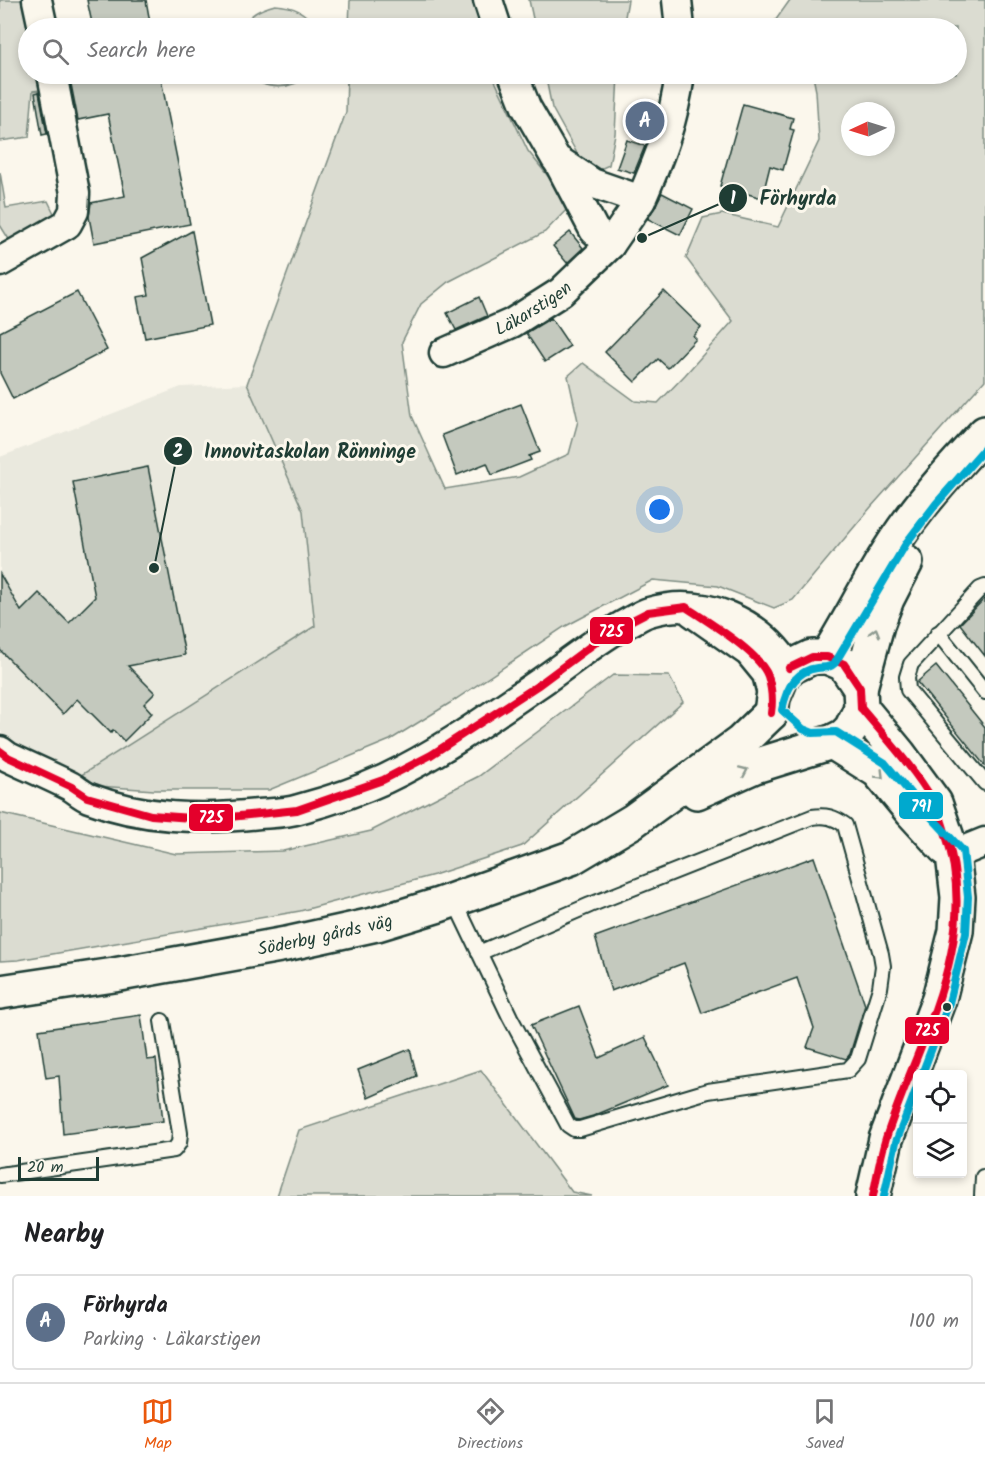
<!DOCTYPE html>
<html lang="en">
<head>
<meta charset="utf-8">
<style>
	body { margin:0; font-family:Kalam,sans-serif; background:#f2f2f2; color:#202124 }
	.controls { position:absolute; right:18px; bottom:18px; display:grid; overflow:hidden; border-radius:6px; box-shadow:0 3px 9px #0003 }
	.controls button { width:54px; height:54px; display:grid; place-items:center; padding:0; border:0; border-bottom:2px solid #e0e0e0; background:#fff; color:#202124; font:30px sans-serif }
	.compass { position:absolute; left:841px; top:102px; width:54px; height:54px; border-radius:50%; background:#fff; box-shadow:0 3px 9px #0003; rotate:266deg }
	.scale { position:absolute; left:18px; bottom:15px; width:81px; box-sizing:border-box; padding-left:6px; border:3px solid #1f3d34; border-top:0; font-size:16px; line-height:21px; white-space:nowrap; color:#1f3d34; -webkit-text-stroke:4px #fbf7ec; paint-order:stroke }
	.you { position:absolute; left:660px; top:510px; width:21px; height:21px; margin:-15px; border:4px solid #fff; border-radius:50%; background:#1a73e8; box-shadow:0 0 0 9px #1a73e833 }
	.badge { display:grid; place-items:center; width:39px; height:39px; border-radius:50%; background:#ea580c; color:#fff; font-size:20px; font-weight:700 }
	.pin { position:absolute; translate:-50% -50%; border:3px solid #fff; box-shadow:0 2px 6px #0006 }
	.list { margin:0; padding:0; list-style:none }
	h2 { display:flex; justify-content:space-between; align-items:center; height:78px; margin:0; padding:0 24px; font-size:26px }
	h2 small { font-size:20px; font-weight:400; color:#757577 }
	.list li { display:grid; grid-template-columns:39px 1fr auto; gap:18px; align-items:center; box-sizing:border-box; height:96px; margin:0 12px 12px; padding:0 12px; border:2px solid #e0e0e0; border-radius:6px }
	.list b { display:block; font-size:22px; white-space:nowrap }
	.list p { margin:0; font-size:20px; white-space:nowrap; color:#757577 }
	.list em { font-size:20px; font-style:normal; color:#757577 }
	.icon { flex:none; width:33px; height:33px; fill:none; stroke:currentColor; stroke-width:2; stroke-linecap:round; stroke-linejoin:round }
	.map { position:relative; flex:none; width:985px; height:1196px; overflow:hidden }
	.search { position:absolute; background:#fff; box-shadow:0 3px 9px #0003; left:18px; right:18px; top:18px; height:66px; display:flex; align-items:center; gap:15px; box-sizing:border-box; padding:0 21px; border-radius:33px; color:#757577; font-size:22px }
	.sheet { height:186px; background:#fff }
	nav { display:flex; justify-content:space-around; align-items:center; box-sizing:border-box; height:84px; border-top:2px solid #e0e0e0; background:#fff; font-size:16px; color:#757577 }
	nav a { display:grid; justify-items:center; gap:3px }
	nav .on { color:#ea580c }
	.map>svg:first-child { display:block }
	.built { fill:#eae9de }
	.green { fill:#dbdcd1; stroke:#7d8c82; stroke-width:1.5; fill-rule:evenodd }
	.building { fill:#c4c9be; stroke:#1f3d34; stroke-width:1.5 }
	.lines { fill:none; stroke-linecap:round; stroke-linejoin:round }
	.service-casing { stroke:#1f3d34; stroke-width:18 }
	.minor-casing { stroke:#1f3d34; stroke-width:33 }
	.tertiary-casing { stroke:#1f3d34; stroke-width:38 }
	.secondary-casing { stroke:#1f3d34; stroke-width:38 }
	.service { stroke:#fbf7ec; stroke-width:14 }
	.minor { stroke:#fbf7ec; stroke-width:28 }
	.tertiary { stroke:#fbf7ec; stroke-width:33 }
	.secondary { stroke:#fbf7ec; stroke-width:33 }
	.bus-1-casing { stroke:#fbf7ec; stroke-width:12 }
	.bus-2-casing { stroke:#fbf7ec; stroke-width:12 }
	.bus-1 { stroke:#e4002b; stroke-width:8 }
	.bus-2 { stroke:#00a9ce; stroke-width:8 }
	.oneway { stroke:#8d9a90 }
	.bus-dot { fill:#1f3d34; stroke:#fbf7ec; stroke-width:2 }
	.labels { text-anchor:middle; stroke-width:6; stroke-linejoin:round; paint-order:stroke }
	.street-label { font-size:18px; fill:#1f3d34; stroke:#fbf7ec }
	.leader { fill:none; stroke:#1f3d34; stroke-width:2 }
	.callout-dot { fill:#1f3d34; stroke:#fbf7ec; stroke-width:2 }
	.mark-label { font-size:18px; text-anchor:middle; font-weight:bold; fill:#fff }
	.callout-label { font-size:20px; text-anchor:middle; font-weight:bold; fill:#1f3d34; stroke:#fbf7ec; stroke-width:6; stroke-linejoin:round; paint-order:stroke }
	.line-badge { stroke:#fbf7ec; stroke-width:2 }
	.badge-label { font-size:16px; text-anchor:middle; font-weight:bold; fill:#fff }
</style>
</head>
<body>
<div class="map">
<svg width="985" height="1196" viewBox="0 0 985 1196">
	<rect width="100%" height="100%" fill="#fbf7ec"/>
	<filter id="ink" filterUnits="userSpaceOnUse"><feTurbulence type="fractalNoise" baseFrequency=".0167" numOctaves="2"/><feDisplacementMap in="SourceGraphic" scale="12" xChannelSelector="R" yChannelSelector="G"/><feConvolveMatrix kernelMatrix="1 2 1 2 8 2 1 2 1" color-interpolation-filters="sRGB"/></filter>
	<g filter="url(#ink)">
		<polygon class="built" points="247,384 303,511 315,626 75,779 12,748 0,730 0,457 181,387"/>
		<g class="green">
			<polygon points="0,0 36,0 42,28 28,28 28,74 52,74 55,88 33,91 29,137 0,141"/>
			<polygon points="350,0 475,0 482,28 349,28"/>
			<polygon points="529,0 628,0 623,28 535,28"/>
			<path d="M790,0H985V380L871,507L793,600L774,608L718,586L653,580L564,627L450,703L390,740L269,790H154L98,786L75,779L315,626L303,511L247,384L346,112L347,74H493L496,83L528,151L571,205L545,232L448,282L421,304L402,342L412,416L445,489L519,477L569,454L578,421L568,376L583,363L635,401L658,403L685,375L733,321L686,258L703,218L722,214L778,227L819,141L816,91L813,76L804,74H956V28H770ZM850,111H886V147H850Z"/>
			<path d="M275,5C294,6 306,12 316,28H242C249,14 260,9 275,5Z"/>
			<path d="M249,74H309C293,90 265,92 249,74Z"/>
			<polygon points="545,74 618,74 615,134 609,165 596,171 584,166 552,108"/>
			<polygon points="0,172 6,208 48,201 67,240 18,268 17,252 0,225"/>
			<polygon points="613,675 669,676 683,702 522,846 434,875 300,911 18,960 0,961 0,813 176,854 283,851 371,831 479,776"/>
			<polygon points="481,1070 572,1192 592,1196 277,1196 299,1130"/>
		</g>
		<g class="building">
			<polygon points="87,0 146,0 151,28 93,28"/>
			<polygon points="69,74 160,74 190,224 94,243 89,217 91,203 125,196 108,114 78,120"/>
			<polygon points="39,92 47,134 42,135 35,93"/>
			<polygon points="743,104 793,118 790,129 794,130 783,170 770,166 762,198 720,186"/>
			<polygon points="627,140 645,146 634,173 617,168"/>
			<polygon points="662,193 693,209 680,235 648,219"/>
			<polygon points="192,231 210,325 145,338 137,297 149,295 142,258"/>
			<polygon points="570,232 583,248 567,263 553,246"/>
			<polygon points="664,291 701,327 693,336 696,339 668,368 658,359 635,382 605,352"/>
			<polygon points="77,292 107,350 13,399 0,373 0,332"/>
			<polygon points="479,297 487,316 456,330 447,313"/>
			<polygon points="551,318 570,346 545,362 526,333"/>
			<polygon points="521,404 540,452 529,456 531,460 492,475 487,463 457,475 442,435"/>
			<polygon points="148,467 185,655 128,666 155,693 144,704 152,713 124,741 113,730 111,733 77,699 63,714 0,650 0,574 21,611 39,593 69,623 95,597 73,482"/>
			<polygon points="985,598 985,656 960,624"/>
			<polygon points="936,666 985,727 985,766 917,682"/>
			<polygon points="814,857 865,1005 850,1054 846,1059 807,1047 814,1028 797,978 702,1013 684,963 611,991 595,937"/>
			<polygon points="579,1006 599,1058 645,1037 668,1085 593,1116 579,1120 575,1119 531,1025"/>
			<polygon points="141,1015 147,1060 156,1059 163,1121 63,1134 59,1076 46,1078 39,1030"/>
			<polygon points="410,1049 417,1076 368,1098 358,1070"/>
		</g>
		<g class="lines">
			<defs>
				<g id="service">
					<polyline points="985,587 980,589 911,664 907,677 908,690 985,783"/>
					<polyline points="938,633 985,692"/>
					<path d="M454,900L510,1017L568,1125L574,1129H580L708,1091L848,1070L858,1059L880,988L883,966L881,954L845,825C834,817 826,815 812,817L590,905L479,953"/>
					<polyline points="0,1175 174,1150 179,1143 180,1133 162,1021"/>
					<polyline points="982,1196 983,1177"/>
				</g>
				<g id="minor">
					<polyline points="37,0 43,28"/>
					<polyline points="488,0 497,28"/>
					<polyline points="677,0 680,28"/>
					<path d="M513,74L526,107L556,159L592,183L641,200C660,156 674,121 680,74"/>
					<polyline points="559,163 594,230 610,245"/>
					<polyline points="0,262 67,224 74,211 75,193 52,74"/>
					<path id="s1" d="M444,353L512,323L561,292L610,245L641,200"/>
					<polyline points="692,612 749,652 767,674 773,698"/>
					<path d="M0,751L8,757C29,767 50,776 70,786C77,790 82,795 89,798C144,819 201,820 259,814C272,813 287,813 299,809C325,802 361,790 385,779C438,754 487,719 535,686C567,665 595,640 629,622C635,619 642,614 649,612C703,596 760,621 789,668"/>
					<polyline points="953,855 985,842"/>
				</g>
				<g id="tertiary">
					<polyline points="861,708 899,754 935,803 953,855 958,897 956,931 939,999 886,1139 873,1196"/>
					<polyline points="832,742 878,771 912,812 945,848"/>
				</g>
				<g id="secondary">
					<path d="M827,657C855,612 878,563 910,520C933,489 959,461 985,433"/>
					<polyline points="860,688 877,625 887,599 906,562"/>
					<polyline points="697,792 755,766 832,742 844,736 851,729 861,708 860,688 844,664 827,657 812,657 789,668 783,674 773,698 771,713"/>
					<path id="s2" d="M0,992L114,975L286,944L377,924L439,905L571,858L633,821L741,742L771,713"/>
				</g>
			</defs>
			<use href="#service" class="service-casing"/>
			<use href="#minor" class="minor-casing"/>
			<use href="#tertiary" class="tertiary-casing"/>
			<use href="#secondary" class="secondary-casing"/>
			<use href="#service" class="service"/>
			<use href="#minor" class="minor"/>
			<use href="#tertiary" class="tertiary"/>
			<use href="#secondary" class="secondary"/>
			<defs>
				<g id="bus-1">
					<polyline points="789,668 812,657 827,657 844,664 860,688 861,708"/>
					<path d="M861,708C886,738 914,768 934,802C939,810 942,822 945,832C983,941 919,1037 886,1138C880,1157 877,1177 873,1196"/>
					<path d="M0,751L8,757L72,787L87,797L151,815L191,818L230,817L297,810L383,780L431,755L537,686L611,631L648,612L686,607C708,622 759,652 768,676C772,689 773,700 771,713"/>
				</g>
				<g id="bus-2">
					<path d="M922,1074L949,1003L966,933L968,897L963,851L920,805L885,763L836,732L813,733L803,729L782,710C786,689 795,671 817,668C825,667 830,668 835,663L907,542L936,504L985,448"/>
					<polyline points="884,1196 896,1142 918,1085"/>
				</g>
			</defs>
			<use href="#bus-1" class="bus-1-casing"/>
			<use href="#bus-2" class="bus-2-casing"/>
			<use href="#bus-1" class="bus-1"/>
			<use href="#bus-2" class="bus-2"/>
		</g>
		<defs><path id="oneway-chevron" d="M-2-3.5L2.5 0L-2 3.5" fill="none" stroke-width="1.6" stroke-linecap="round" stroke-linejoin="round" transform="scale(1.5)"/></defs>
		<g class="oneway">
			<use href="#oneway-chevron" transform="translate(875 632) rotate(-74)"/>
			<use href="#oneway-chevron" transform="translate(744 771) rotate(-24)"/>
			<use href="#oneway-chevron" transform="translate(880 775) rotate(45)"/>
		</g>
	</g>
	<circle class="bus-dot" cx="947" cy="1007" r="5"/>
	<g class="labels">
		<g class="street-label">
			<text dy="6" stroke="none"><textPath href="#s1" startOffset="100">Läkarstigen</textPath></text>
			<text dy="6" stroke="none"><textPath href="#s2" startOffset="330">Söderby gårds väg</textPath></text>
		</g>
	</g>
	<path class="leader" d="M642 238L733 198M154 568L178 451"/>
	<g class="callout-dot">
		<circle cx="642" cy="238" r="6"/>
		<circle cx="154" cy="568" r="6"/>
		<circle cx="733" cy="198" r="15"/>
		<circle cx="178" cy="451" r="15"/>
	</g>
	<g class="mark-label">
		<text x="733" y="204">1</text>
		<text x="178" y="457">2</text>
	</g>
	<g class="callout-label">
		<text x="798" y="205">Förhyrda</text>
		<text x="310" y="458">Innovitaskolan Rönninge</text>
	</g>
	<g class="line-badge">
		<rect x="589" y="616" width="45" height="29" rx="6" fill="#e4002b"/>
		<rect x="898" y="791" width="46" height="29" rx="6" fill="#00a9ce"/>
		<rect x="188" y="803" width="46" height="29" rx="6" fill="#e4002b"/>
		<rect x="904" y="1016" width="46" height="29" rx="6" fill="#e4002b"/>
	</g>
	<g class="badge-label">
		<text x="611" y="637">725</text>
		<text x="921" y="812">791</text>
		<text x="211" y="823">725</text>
		<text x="927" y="1036">725</text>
	</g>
</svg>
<div class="controls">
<button><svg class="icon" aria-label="locate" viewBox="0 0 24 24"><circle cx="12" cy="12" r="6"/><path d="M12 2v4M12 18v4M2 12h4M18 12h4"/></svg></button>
<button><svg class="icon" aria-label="layers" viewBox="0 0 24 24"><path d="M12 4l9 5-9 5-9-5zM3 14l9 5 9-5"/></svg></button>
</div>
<svg class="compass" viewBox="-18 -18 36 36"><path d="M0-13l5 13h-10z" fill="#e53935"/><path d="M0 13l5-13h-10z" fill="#757577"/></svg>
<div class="scale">20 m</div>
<div class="you"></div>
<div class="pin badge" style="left:645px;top:121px;background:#5c6f8a">A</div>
<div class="search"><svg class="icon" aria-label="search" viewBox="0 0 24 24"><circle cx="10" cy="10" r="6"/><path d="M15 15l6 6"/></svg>Search here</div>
</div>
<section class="sheet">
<h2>Nearby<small></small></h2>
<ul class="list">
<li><span class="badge" style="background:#5c6f8a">A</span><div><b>Förhyrda</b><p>Parking · Läkarstigen</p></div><em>100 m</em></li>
</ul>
</section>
<nav>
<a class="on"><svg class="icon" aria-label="map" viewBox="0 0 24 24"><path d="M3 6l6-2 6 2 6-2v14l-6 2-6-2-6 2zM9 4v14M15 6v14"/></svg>Map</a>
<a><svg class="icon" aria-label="directions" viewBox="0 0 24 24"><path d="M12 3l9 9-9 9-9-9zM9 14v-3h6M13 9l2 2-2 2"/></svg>Directions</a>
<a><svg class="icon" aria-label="saved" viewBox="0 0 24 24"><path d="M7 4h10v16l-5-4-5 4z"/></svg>Saved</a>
</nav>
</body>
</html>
